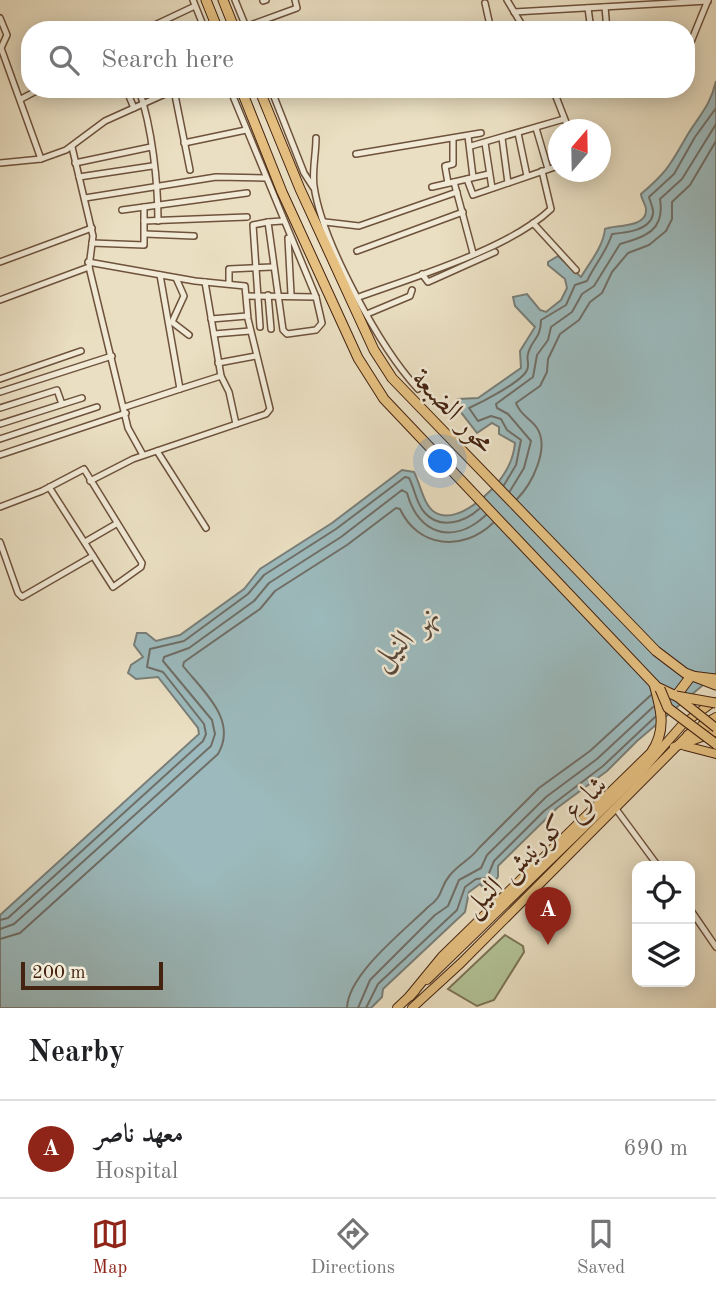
<!DOCTYPE html>
<html lang="en">
<head>
<meta charset="utf-8">
<style>
	body { margin:0; font-family:"Old Standard TT",Amiri,serif; background:#f2f2f2; color:#202124 }
	.controls { position:absolute; right:21px; bottom:21px; display:grid; overflow:hidden; border-radius:14px; box-shadow:0 4px 18px #0003 }
	.controls button { width:63px; height:63px; display:grid; place-items:center; padding:0; border:0; border-bottom:2px solid #e0e0e0; background:#fff; color:#202124; font:35px sans-serif }
	.compass { position:absolute; left:548px; top:119px; width:63px; height:63px; border-radius:50%; background:#fff; box-shadow:0 4px 18px #0003; rotate:20deg }
	.scale { position:absolute; left:21px; bottom:18px; width:142px; box-sizing:border-box; padding-left:7px; border:4px solid #442310; border-top:0; font-size:19px; line-height:24px; white-space:nowrap; color:#442310; -webkit-text-stroke:5px #f1ead7; paint-order:stroke }
	.you { position:absolute; left:441px; top:462px; width:24px; height:24px; margin:-18px; border:5px solid #fff; border-radius:50%; background:#1a73e8; box-shadow:0 0 0 10px #1a73e833 }
	.badge { display:grid; place-items:center; width:46px; height:46px; border-radius:50%; background:#8f2418; color:#fff; font-size:23px; font-weight:700 }
	.pin { position:absolute; translate:-50% -58px; filter:drop-shadow(0 2px 4px #0008) }
	.pin::after { content:''; position:absolute; top:37px; width:24px; height:21px; background:inherit; clip-path:polygon(0 0,100% 0,50% 100%) }
	.list { margin:0; padding:0; list-style:none }
	h2 { display:flex; justify-content:space-between; align-items:center; height:91px; margin:0; padding:0 28px; font-size:30px }
	h2 small { font-size:23px; font-weight:400; color:#757577 }
	.list li { display:grid; grid-template-columns:46px 1fr auto; gap:21px; align-items:center; box-sizing:border-box; height:98px; padding:0 28px; border-top:2px solid #e0e0e0 }
	.list b { display:block; font-size:26px; white-space:nowrap }
	.list p { margin:0; font-size:23px; white-space:nowrap; color:#757577 }
	.list em { font-size:23px; font-style:normal; color:#757577 }
	.icon { flex:none; width:38px; height:38px; fill:none; stroke:currentColor; stroke-width:2; stroke-linecap:round; stroke-linejoin:round }
	.map { position:relative; flex:none; width:716px; height:1008px; overflow:hidden }
	.search { position:absolute; background:#fff; box-shadow:0 4px 18px #0003; left:21px; right:21px; top:21px; height:77px; display:flex; align-items:center; gap:18px; box-sizing:border-box; padding:0 24px; border-radius:28px; color:#757577; font-size:26px }
	.sheet { height:189px; background:#fff }
	nav { display:flex; justify-content:space-around; align-items:center; box-sizing:border-box; height:98px; border-top:2px solid #e0e0e0; background:#fff; font-size:19px; color:#757577 }
	nav a { display:grid; justify-items:center; gap:4px }
	nav .on { color:#8f2418 }
	.map>svg:first-child { display:block }
	.park { fill:#b2c397; stroke:#7b7354; stroke-width:2 }
	.water { fill:#9cbabd; stroke:#797e78; stroke-width:2 }
	.lines { fill:none; stroke-linecap:round; stroke-linejoin:round }
	.shore { stroke:#706e66; stroke-width:2 }
	.minor-casing { stroke:#6e523c; stroke-width:8 }
	.primary-casing { stroke:#442310; stroke-width:10 }
	.trunk-casing { stroke:#442310; stroke-width:10 }
	.motorway-casing { stroke:#442310; stroke-width:11 }
	.minor { stroke:#f1ead7; stroke-width:5 }
	.primary { stroke:#e5c081; stroke-width:8 }
	.trunk { stroke:#e5c081; stroke-width:8 }
	.motorway { stroke:#e5c081; stroke-width:9 }
	.primary-bridge-casing { stroke:#442310; stroke-width:10; stroke-linecap:butt }
	.motorway-bridge-casing { stroke:#442310; stroke-width:11; stroke-linecap:butt }
	.primary-bridge { stroke:#e5c081; stroke-width:8 }
	.motorway-bridge { stroke:#e5c081; stroke-width:9 }
	.labels { text-anchor:middle; stroke-width:5; stroke-linejoin:round; paint-order:stroke }
	.street-label { font-size:28px; fill:#442310; stroke:#f1ead7 }
	.water-label { font-size:30px; font-style:italic; fill:#5a493b; stroke:#f1ead7 }
</style>
</head>
<body>
<div class="map">
<svg width="716" height="1008" viewBox="0 0 716 1008">
	<rect width="100%" height="100%" fill="#eadfc2"/>
	<filter id="stains"><feTurbulence type="fractalNoise" baseFrequency=".00286" numOctaves="4"/><feColorMatrix values="0 0 0 0 .2 0 0 0 0 .09 0 0 0 0 .02 0 0 0 .5 -.17"/></filter>
	<radialGradient id="worn" r=".72"><stop offset=".6" stop-color="#630" stop-opacity="0"/><stop offset="1" stop-color="#630" stop-opacity=".3"/></radialGradient>
	<polygon class="park" points="505,935 523,946 524,952 494,1000 477,1006 448,989"/>
	<path class="water" d="M716,81V674L637,741L607,771L557,808L498,866V877L486,891L480,884L469,892L465,912L383,989L382,997L371,1008H0V915L199,734L198,728L158,677L136,679L128,673L131,665L143,657L134,645L137,633H146L156,641L180,635L244,589L260,569L332,523L402,470L414,472C420,483 423,503 433,511C455,528 493,492 504,474C510,465 514,453 515,443L499,434V427L492,423L477,433L460,411L458,399L478,398L521,368L520,351L535,327L515,306L513,297L527,294L540,310L546,312L561,300L567,288L565,279L548,265V262L558,256L581,277C590,262 603,247 605,229C613,225 646,228 646,211C647,206 641,199 641,194C668,171 670,165 688,134C700,115 711,104 716,81Z"/>
	<g class="lines">
		<g class="shore">
			<path d="M504,485L516,465L521,440L507,430L501,419L491,416L478,421L469,408C480,403 522,382 527,370C530,364 526,359 528,354C531,340 541,339 541,320L566,305L575,285L587,281C595,264 607,251 612,234C624,233 650,231 653,214C654,208 650,202 649,197L674,174L695,137L716,108"/>
			<path d="M510,491L524,468L531,441L508,414L497,408L496,404L533,377L537,355L548,340L551,327L572,312L582,294L594,286L620,244C647,236 665,230 660,199L682,179L716,124"/>
			<path d="M517,499C532,484 550,448 537,428C530,418 520,415 516,403L540,386L547,372L548,359L560,334L579,320L590,302L602,293L612,272L628,253L649,245L666,231L672,219V202L690,185L716,141"/>
			<path d="M0,920L8,918L203,741L206,734L204,724L163,672L147,667L150,649L184,641L248,594L264,575L336,529L405,477L409,478C415,489 416,504 425,513C440,530 465,522 479,509"/>
			<path d="M0,929L14,924L211,746L215,734L212,720L163,661L164,657L189,648L254,601L269,583L341,537L402,490L407,493C418,534 453,546 486,515"/>
			<path d="M0,939L20,933L218,754C238,720 203,691 183,666L184,662L260,609L275,591L347,545L396,508L400,509C418,548 463,552 493,523"/>
			<path d="M347,1008C348,974 404,931 428,907C445,895 438,889 450,875C460,863 470,860 479,848L539,788L590,751L651,695"/>
			<polyline points="358,1008 370,980 435,915 448,906 459,880 481,868 487,855 546,797 597,759 653,707"/>
			<polyline points="366,1008 378,984 457,910 465,887 476,879 487,878 494,861 544,811 603,766 655,717"/>
		</g>
		<defs>
			<g id="minor">
				<polyline points="193,0 205,30"/>
				<polyline points="235,0 246,27"/>
				<polyline points="507,0 525,30"/>
				<polyline points="263,1 266,0"/>
				<polyline points="485,3 491,30"/>
				<polyline points="605,7 607,30"/>
				<polyline points="588,8 591,30"/>
				<polyline points="514,12 708,1"/>
				<polyline points="0,18 7,35 1,48 41,159"/>
				<polyline points="245,27 297,8 295,0"/>
				<polyline points="144,30 195,6"/>
				<polyline points="686,54 708,0"/>
				<polyline points="126,89 134,108"/>
				<polyline points="230,89 316,297 322,323 316,330 287,334 283,330 268,222 282,221"/>
				<polyline points="271,89 304,173 313,187"/>
				<polyline points="553,89 569,130"/>
				<path d="M139,90C152,127 158,182 158,221"/>
				<polyline points="174,90 190,170"/>
				<polyline points="553,92 607,89"/>
				<polyline points="21,99 40,89"/>
				<polyline points="536,128 548,169"/>
				<polyline points="518,133 527,176"/>
				<polyline points="468,136 473,177"/>
				<path d="M316,138C316,154 312,171 314,186C322,242 380,348 418,389"/>
				<polyline points="502,138 508,183"/>
				<polyline points="184,143 246,130"/>
				<polyline points="485,143 492,188"/>
				<polyline points="471,146 564,119"/>
				<polyline points="72,147 93,236 89,267 128,428 143,455"/>
				<polyline points="356,154 481,133"/>
				<polyline points="0,163 41,159 66,150 105,121 176,89"/>
				<polyline points="75,163 151,147"/>
				<polyline points="79,177 152,166"/>
				<polyline points="467,179 473,195 558,166"/>
				<polyline points="454,182 473,253"/>
				<polyline points="448,183 445,166 453,164 453,138"/>
				<polyline points="432,187 489,174"/>
				<polyline points="85,198 216,177 265,178"/>
				<polyline points="122,210 247,193"/>
				<polyline points="144,221 247,217"/>
				<polyline points="325,222 359,226 457,192"/>
				<polyline points="533,223 576,270"/>
				<polyline points="145,234 194,236"/>
				<polyline points="288,238 291,294"/>
				<polyline points="92,243 144,245 144,207"/>
				<polyline points="357,251 463,212"/>
				<polyline points="0,262 92,228"/>
				<polyline points="88,262 195,281 245,286 248,319 270,409 266,414 133,459 90,481"/>
				<polyline points="422,274 428,282 495,252"/>
				<polyline points="176,278 184,296 172,322 189,335"/>
				<polyline points="205,282 221,376 229,392 236,424"/>
				<polyline points="229,283 229,269 273,267"/>
				<polyline points="268,295 271,329"/>
				<polyline points="247,296 316,297"/>
				<path d="M359,297C414,277 509,249 551,209L542,171"/>
				<polyline points="0,300 89,267"/>
				<polyline points="367,314 410,296 412,290"/>
				<polyline points="211,319 247,316"/>
				<polyline points="260,327 253,225 268,222"/>
				<polyline points="214,334 250,331"/>
				<polyline points="218,363 256,356"/>
				<polyline points="0,379 81,351"/>
				<polyline points="180,389 221,376"/>
				<polyline points="0,392 112,356"/>
				<polyline points="125,407 180,389 160,275"/>
				<polyline points="0,408 57,390 62,404"/>
				<polyline points="0,424 82,398"/>
				<polyline points="0,439 97,407"/>
				<polyline points="157,451 206,528"/>
				<polyline points="0,455 126,413"/>
				<polyline points="0,507 42,491 84,469 142,563 141,567 113,587 49,487"/>
				<polyline points="0,542 18,593 22,597 93,556"/>
				<polyline points="85,542 116,524"/>
				<polyline points="616,809 658,866"/>
				<polyline points="690,909 716,947"/>
			</g>
			<g id="primary">
				<polyline points="685,746 716,754"/>
				<polyline points="674,747 716,732"/>
			</g>
			<g id="trunk">
				<polyline points="702,725 716,717"/>
				<polyline points="427,980 639,774 682,725 713,702"/>
				<polyline points="397,1008 415,991"/>
				<polyline points="412,1008 461,963 691,732"/>
			</g>
			<g id="motorway">
				<polyline points="206,0 218,30"/>
				<polyline points="223,0 235,30"/>
				<polyline points="241,89 282,192 358,358 384,399 657,687 676,696 691,676 716,679"/>
				<polyline points="259,89 300,189 374,350 392,378 656,651 685,673 716,685"/>
				<polyline points="688,735 716,722"/>
				<path d="M410,996L442,957L651,753C667,730 661,709 654,684"/>
			</g>
		</defs>
		<use href="#minor" class="minor-casing"/>
		<use href="#primary" class="primary-casing"/>
		<use href="#trunk" class="trunk-casing"/>
		<use href="#motorway" class="motorway-casing"/>
		<use href="#minor" class="minor"/>
		<use href="#primary" class="primary"/>
		<use href="#trunk" class="trunk"/>
		<use href="#motorway" class="motorway"/>
		<defs>
			<polyline id="primary-bridge" points="676,696 716,728"/>
			<g id="motorway-bridge">
				<polyline points="660,689 668,708 716,744"/>
				<polyline points="676,696 716,703"/>
			</g>
		</defs>
		<use href="#primary-bridge" class="primary-bridge-casing"/>
		<use href="#motorway-bridge" class="motorway-bridge-casing"/>
		<use href="#primary-bridge" class="primary-bridge"/>
		<use href="#motorway-bridge" class="motorway-bridge"/>
	</g>
	<g class="labels">
		<g class="street-label">
			<text transform="translate(454 410) rotate(46)" y="10">محور الضبعة</text>
			<text transform="translate(534 845) rotate(-44)" y="10">شارع كورنيش النيل</text>
		</g>
		<g class="water-label">
			<text transform="translate(405 637) rotate(-42)" y="10">نهر النيل</text>
		</g>
	</g>
	<rect width="100%" height="100%" filter="url(#stains)"/>
	<rect width="100%" height="100%" fill="url(#worn)"/>
</svg>
<div class="controls">
<button><svg class="icon" aria-label="locate" viewBox="0 0 24 24"><circle cx="12" cy="12" r="6"/><path d="M12 2v4M12 18v4M2 12h4M18 12h4"/></svg></button>
<button><svg class="icon" aria-label="layers" viewBox="0 0 24 24"><path d="M12 4l9 5-9 5-9-5zM3 14l9 5 9-5"/></svg></button>
</div>
<svg class="compass" viewBox="-18 -18 36 36"><path d="M0-13l5 13h-10z" fill="#e53935"/><path d="M0 13l5-13h-10z" fill="#757577"/></svg>
<div class="scale">200 m</div>
<div class="you"></div>
<div class="pin badge" style="left:548px;top:945px">A</div>
<div class="search"><svg class="icon" aria-label="search" viewBox="0 0 24 24"><circle cx="10" cy="10" r="6"/><path d="M15 15l6 6"/></svg>Search here</div>
</div>
<section class="sheet">
<h2>Nearby<small></small></h2>
<ul class="list">
<li><span class="badge">A</span><div><b>معهد ناصر</b><p>Hospital</p></div><em>690 m</em></li>
</ul>
</section>
<nav>
<a class="on"><svg class="icon" aria-label="map" viewBox="0 0 24 24"><path d="M3 6l6-2 6 2 6-2v14l-6 2-6-2-6 2zM9 4v14M15 6v14"/></svg>Map</a>
<a><svg class="icon" aria-label="directions" viewBox="0 0 24 24"><path d="M12 3l9 9-9 9-9-9zM9 14v-3h6M13 9l2 2-2 2"/></svg>Directions</a>
<a><svg class="icon" aria-label="saved" viewBox="0 0 24 24"><path d="M7 4h10v16l-5-4-5 4z"/></svg>Saved</a>
</nav>
</body>
</html>
